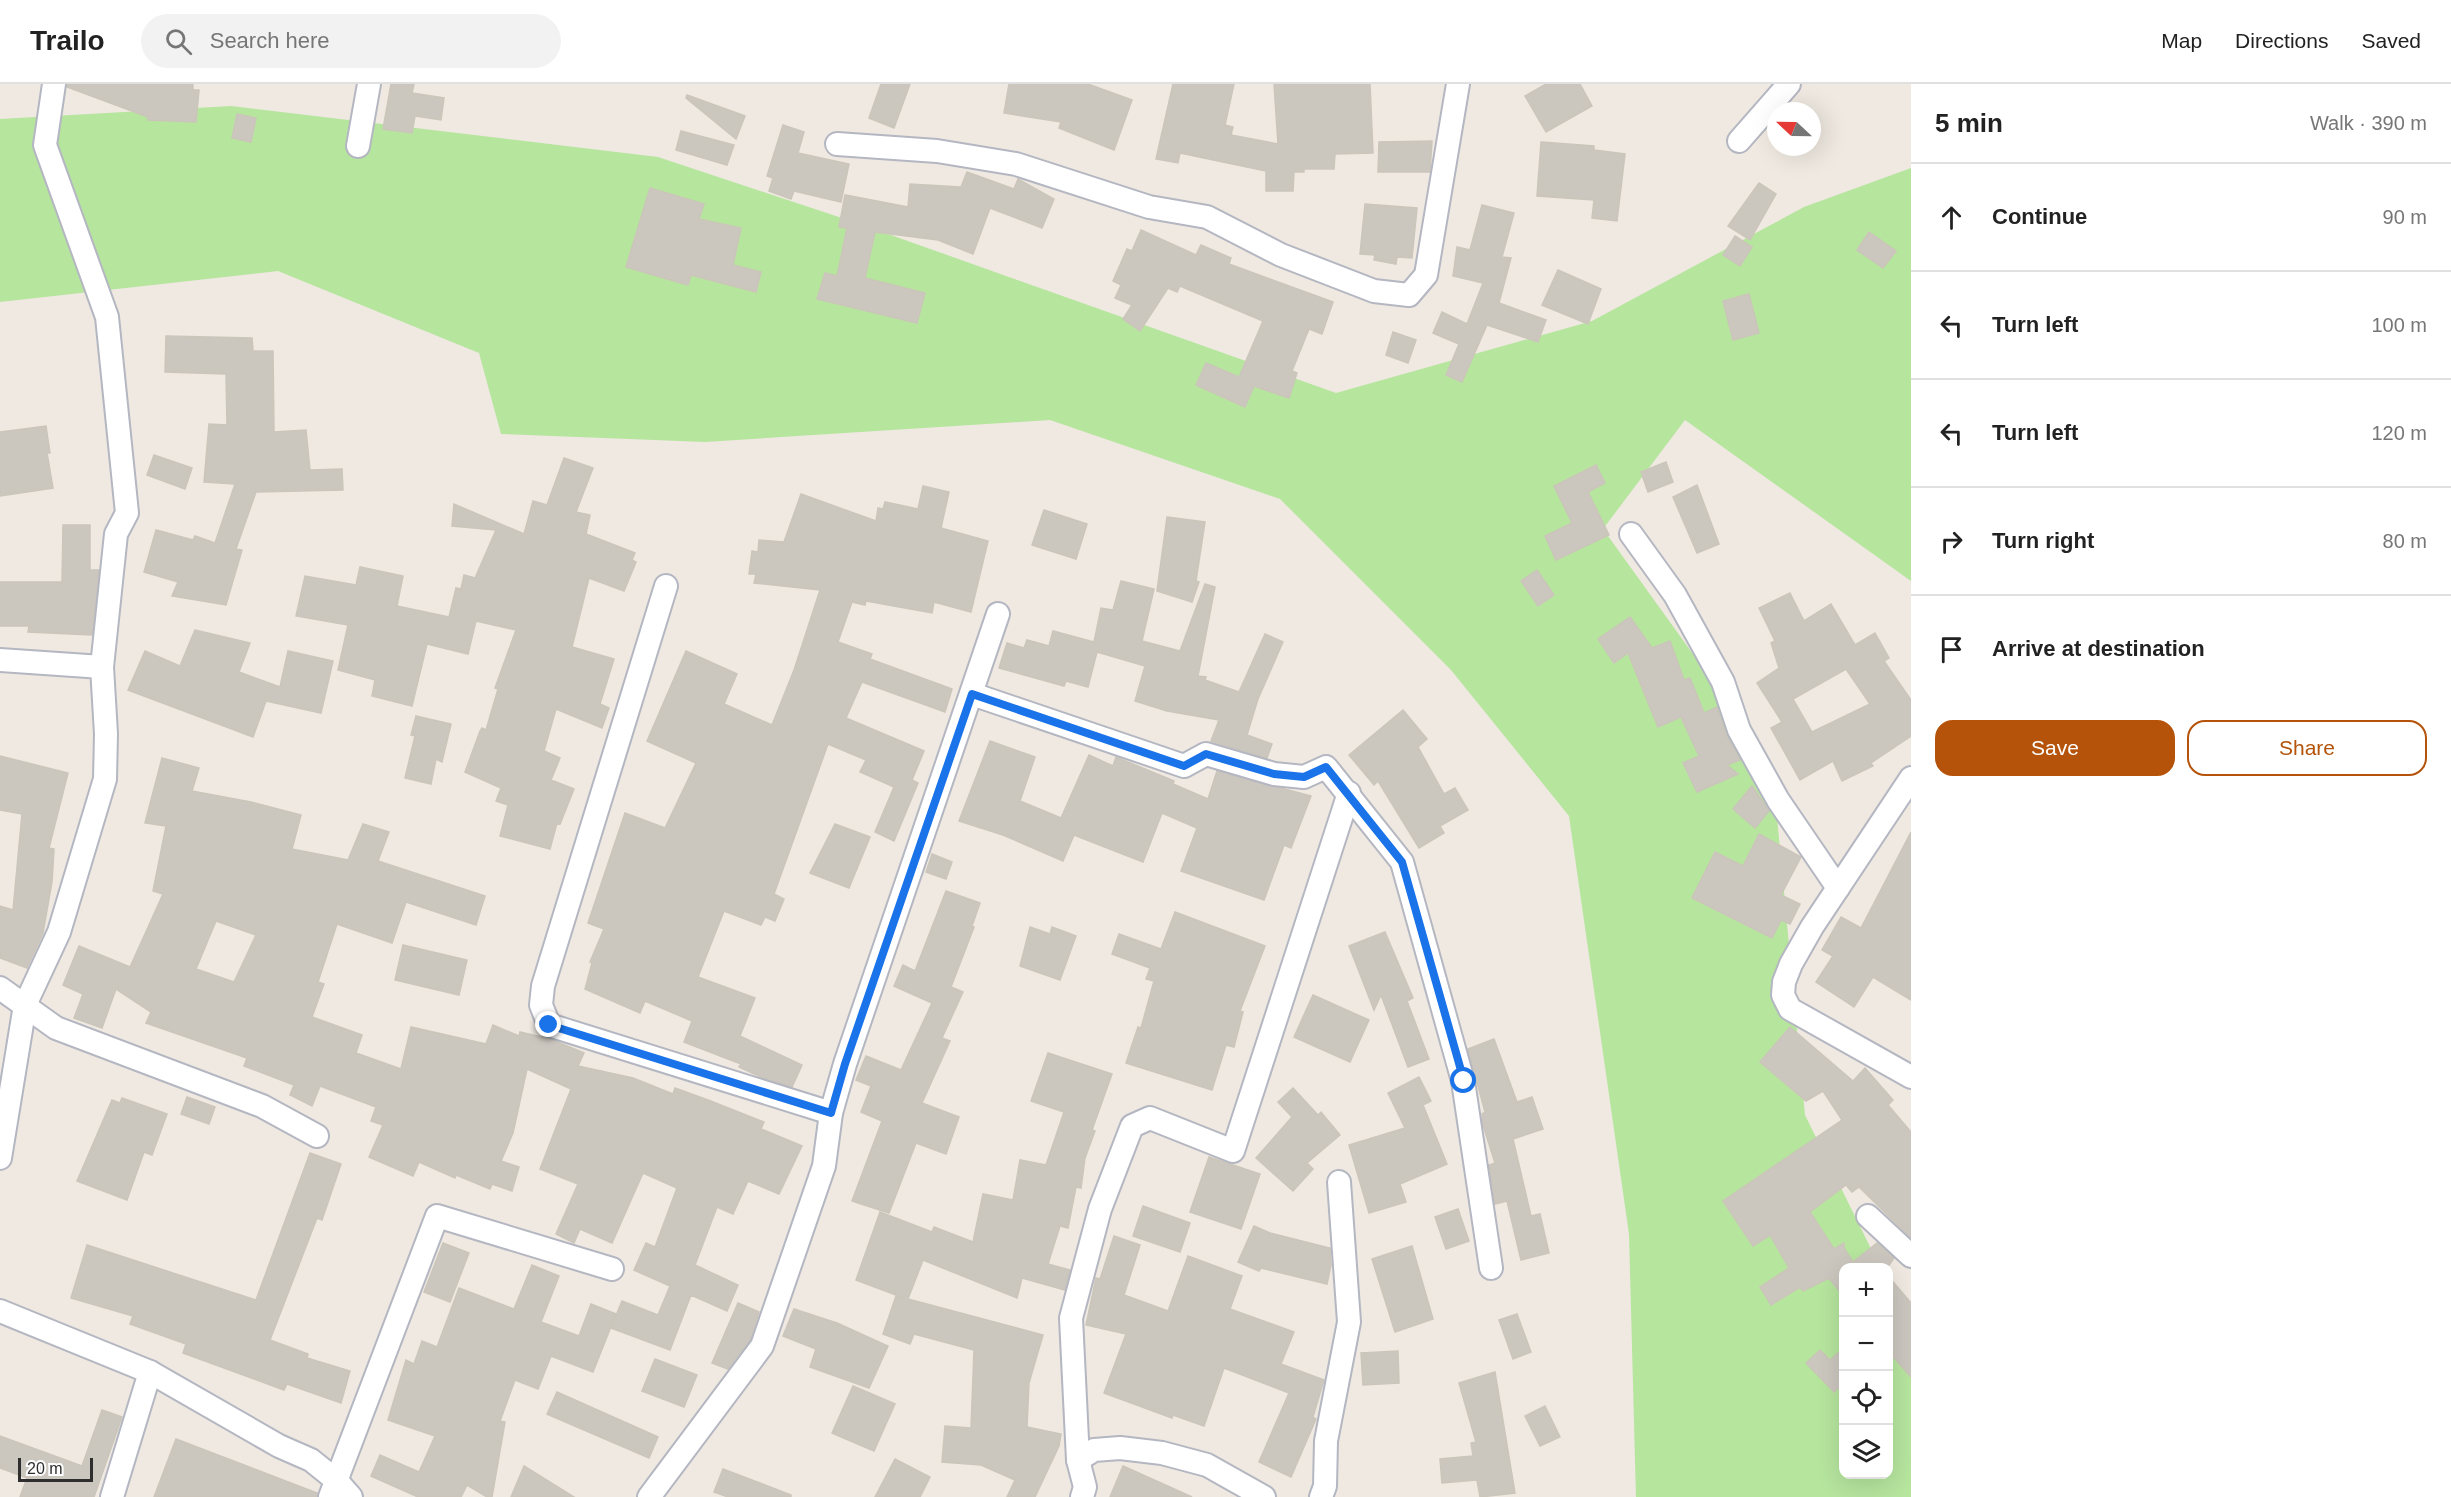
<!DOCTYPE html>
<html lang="en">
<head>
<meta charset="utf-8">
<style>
	body { margin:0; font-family:Helvetica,sans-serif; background:#f2f2f2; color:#222 }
	.controls { position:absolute; right:18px; bottom:18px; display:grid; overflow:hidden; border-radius:12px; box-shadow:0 6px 24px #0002 }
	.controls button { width:54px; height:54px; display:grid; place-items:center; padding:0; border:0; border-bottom:2px solid #e0e0e0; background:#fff; color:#222; font:30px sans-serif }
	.compass { position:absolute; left:1767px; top:18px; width:54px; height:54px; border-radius:50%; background:#fff; box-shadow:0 6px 24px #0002; rotate:292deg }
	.scale { position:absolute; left:18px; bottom:15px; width:75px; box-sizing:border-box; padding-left:6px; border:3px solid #2e2e2e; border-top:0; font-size:16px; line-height:21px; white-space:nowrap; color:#2e2e2e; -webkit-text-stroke:4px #fff; paint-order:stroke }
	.stop { position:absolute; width:18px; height:18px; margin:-14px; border:4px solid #1a73e8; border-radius:50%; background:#fff }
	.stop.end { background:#1a73e8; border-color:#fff; box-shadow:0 2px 6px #0008 }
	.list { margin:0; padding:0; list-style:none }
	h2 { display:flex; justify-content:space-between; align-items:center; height:78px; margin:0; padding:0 24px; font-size:26px }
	h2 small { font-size:20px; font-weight:400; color:#767676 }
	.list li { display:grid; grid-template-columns:39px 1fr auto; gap:18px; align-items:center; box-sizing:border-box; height:108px; padding:0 24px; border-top:2px solid #e0e0e0 }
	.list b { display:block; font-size:22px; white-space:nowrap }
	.list em { font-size:20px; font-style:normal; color:#767676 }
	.actions { display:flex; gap:12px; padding:18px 24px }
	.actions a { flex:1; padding:14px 0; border:2px solid #b45309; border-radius:18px; text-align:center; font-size:21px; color:#b45309 }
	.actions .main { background:#b45309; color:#fff }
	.icon { flex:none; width:33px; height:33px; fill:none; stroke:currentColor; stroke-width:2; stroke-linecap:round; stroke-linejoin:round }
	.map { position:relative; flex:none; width:1911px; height:1413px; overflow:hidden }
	header { display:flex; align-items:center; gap:36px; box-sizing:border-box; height:84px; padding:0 30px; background:#fff; border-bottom:2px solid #e0e0e0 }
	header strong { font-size:28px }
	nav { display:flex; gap:33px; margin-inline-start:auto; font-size:21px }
	.search { width:420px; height:54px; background:#f2f2f2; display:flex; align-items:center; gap:15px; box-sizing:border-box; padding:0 21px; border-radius:33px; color:#767676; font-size:22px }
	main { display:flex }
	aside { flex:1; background:#fff }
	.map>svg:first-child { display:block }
	.green { fill:#b6e59e }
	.building { fill:#cbc7bf; stroke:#cbc5ba; stroke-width:1.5; fill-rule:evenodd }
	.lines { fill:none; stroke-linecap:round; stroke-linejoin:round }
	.minor-casing { stroke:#b4b7c1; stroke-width:26 }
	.minor { stroke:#fff; stroke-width:22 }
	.route { stroke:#1a73e8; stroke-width:8 }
</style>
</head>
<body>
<header>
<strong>Trailo</strong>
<div class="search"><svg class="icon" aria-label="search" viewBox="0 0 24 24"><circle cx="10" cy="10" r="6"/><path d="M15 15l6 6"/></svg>Search here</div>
<nav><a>Map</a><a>Directions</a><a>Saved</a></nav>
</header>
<main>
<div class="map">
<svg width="1911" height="1413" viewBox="0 0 1911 1413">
	<rect width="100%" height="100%" fill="#efe9e1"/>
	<polygon class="green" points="231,22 658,73 857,139 1336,309 1592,237 1804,123 1911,84 1911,497 1685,336 1603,445 1772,680 1805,1031 1880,1183 1844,1184 1844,1390 1888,1390 1889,1201 1911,1246 1911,1413 1636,1413 1629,1150 1569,732 1451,586 1280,415 1050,336 705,358 501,350 479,269 278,187 0,218 0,35"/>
	<g class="building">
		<polygon points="67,0 193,0 193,6 199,6 196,38 148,36 148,33 67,3"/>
		<polygon points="391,0 414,0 412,9 444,14 441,36 415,32 412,49 383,45"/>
		<polygon points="881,0 910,0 894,44 869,34"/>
		<polygon points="1009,0 1088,0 1132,16 1114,66 1059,44 1061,38 1004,29"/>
		<polygon points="1173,0 1234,0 1225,41 1233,43 1231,51 1278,60 1274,0 1370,0 1373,69 1335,70 1334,85 1304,85 1304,88 1294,88 1293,107 1266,107 1266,87 1180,69 1178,79 1156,75"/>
		<polygon points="1546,0 1580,0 1592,22 1546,48 1525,12"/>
		<polygon points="687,11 745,32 736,55 686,14"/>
		<polygon points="237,30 256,34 251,58 232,54"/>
		<polygon points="783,41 804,48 798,69 849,80 841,118 794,107 791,115 769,107 773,94 767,92"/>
		<polygon points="681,47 734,61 727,81 676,66"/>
		<polygon points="1432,57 1430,88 1378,88 1379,58"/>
		<polygon points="1541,58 1594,62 1594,66 1625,70 1617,137 1592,134 1594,116 1537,112"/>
		<polygon points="967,88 1014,105 1018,95 1054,115 1042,144 990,124 973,170 938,156 875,148 865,194 925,209 917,239 817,215 825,189 837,192 847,144 839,143 845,111 908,123 910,100 961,103"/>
		<polygon points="1759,99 1776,110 1750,156 1728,142"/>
		<polygon points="650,104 704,120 699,135 741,144 733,181 761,188 756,208 691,191 688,201 626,183"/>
		<polygon points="1365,120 1417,124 1412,174 1397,173 1396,180 1374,176 1375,171 1360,170"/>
		<polygon points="1482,121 1514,129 1502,173 1511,174 1499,219 1546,236 1538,258 1487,241 1462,298 1446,291 1459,260 1433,249 1442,228 1467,240 1483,199 1453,192 1457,163 1470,166"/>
		<polygon points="1141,146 1196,171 1201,161 1231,174 1229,180 1333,218 1322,250 1309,245 1292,287 1297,289 1289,314 1254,302 1245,323 1196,301 1206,279 1239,293 1263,237 1180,202 1177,208 1168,204 1140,247 1123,235 1132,221 1115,214 1121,201 1113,197 1127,165 1132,167"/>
		<polygon points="1869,148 1896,167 1883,184 1857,166"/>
		<polygon points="1735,152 1752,163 1740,182 1723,171"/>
		<polygon points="1558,186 1601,205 1588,240 1542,221"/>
		<polygon points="1749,210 1759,249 1733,256 1723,217"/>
		<polygon points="1393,248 1416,256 1408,279 1386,271"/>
		<polygon points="166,252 252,254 253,267 273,267 274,348 306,346 310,386 342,385 343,406 256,408 236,465 242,466 226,521 172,512 178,498 144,488 156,446 193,456 195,452 215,459 235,400 204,398 209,340 227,341 226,290 165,288"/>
		<polygon points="46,342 50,369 47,369 53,404 0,412 0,348"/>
		<polygon points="154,371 192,384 185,405 147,391"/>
		<polygon points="564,374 593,384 576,428 590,431 586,450 635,469 632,476 636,478 624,507 589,494 572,563 614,575 600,620 609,624 602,644 556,625 544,667 560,674 551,696 574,705 560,740 557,739 550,765 500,752 508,721 496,717 501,704 465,688 480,647 482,644 486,646 498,605 495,604 516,546 476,537 468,570 427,560 412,622 372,612 375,596 338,586 348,541 296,532 305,492 356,501 360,483 403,492 397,522 449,533 456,504 461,505 464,491 475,494 496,446 452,442 454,420 524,450 533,417 547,421"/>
		<polygon points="1666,378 1673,398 1648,408 1641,388"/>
		<polygon points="1596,381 1605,399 1588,408 1609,451 1556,476 1545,452 1572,439 1554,402"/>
		<polygon points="1697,401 1719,460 1697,469 1673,413"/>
		<polygon points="923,402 949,408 941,444 988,457 971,528 934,518 932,529 866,517 865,521 852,518 838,558 872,570 870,575 952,605 945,628 862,598 846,634 924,667 912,696 918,699 894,757 875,748 894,703 860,688 866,676 828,660 774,810 784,815 775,837 765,833 761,841 724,827 698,893 755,914 740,952 802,981 792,1003 763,994 739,983 741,980 684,958 692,937 645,917 640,929 585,905 592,879 590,878 604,845 588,839 625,729 665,744 696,679 647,657 686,567 737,590 724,620 772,641 794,586 820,506 754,499 756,490 749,490 752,467 758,468 759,456 784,458 801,410 876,437 878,424 883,425 885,418 918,425"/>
		<polygon points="1044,426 1087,440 1076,475 1032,461"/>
		<polygon points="1167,433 1205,438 1196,497 1199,498 1192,518 1157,507"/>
		<polygon points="63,441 90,441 90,486 99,486 92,551 28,548 29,542 0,542 0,498 62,498"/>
		<polygon points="1537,486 1554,511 1538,522 1521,497"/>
		<polygon points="1121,497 1154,505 1142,557 1180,567 1205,500 1215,503 1198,592 1206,593 1205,596 1239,608 1265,550 1283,558 1258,615 1247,651 1272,660 1267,674 1211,657 1219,636 1167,627 1135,617 1145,582 1097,568 1088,603 1066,597 1064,602 999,584 1007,559 1024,564 1027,556 1049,562 1053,547 1094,558 1101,524 1113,526"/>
		<path d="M1790,509L1804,537L1831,520L1855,561L1875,549L1889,574L1884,577L1911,616V652L1871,679L1873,682L1842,697L1833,677L1800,696L1771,644L1782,638L1757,599L1779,584L1771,559L1775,557L1759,524ZM1846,585L1870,620L1812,648L1793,615Z"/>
		<polygon points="1630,533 1652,564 1670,557 1684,596 1690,594 1704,629 1717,623 1726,650 1740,676 1727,681 1738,690 1697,708 1683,679 1699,672 1681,633 1658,643 1628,569 1614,579 1598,555"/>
		<polygon points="195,546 250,559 239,588 280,603 288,567 333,577 321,629 266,617 253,653 128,606 145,567 180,582"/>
		<polygon points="1403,626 1427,655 1418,663 1444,710 1455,704 1468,726 1440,742 1444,749 1419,764 1378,697 1374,701 1349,671"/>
		<polygon points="416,632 451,640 442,678 436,675 431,700 405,694 415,652 411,651"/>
		<polygon points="990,657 1035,673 1020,717 1061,734 1089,671 1113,682 1116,673 1174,697 1173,700 1208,715 1217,687 1311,712 1291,764 1284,761 1264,816 1181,787 1197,744 1162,729 1143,778 1074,751 1063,777 1003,751 959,737"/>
		<polygon points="0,672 68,689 49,764 54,765 52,798 43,849 27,884 0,874 0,822 13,826 22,730 0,726"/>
		<path d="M162,674L199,684L192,707L251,718L301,731L292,765L348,776L363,740L389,748L378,777L485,812L476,841L406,818L392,859L337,840L318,898L324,900L312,933L362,951L356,969L401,985L411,943L486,960L493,941L519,952L520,948L550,955L584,969L578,982L633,994L673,1010L675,1004L708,1016L764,1038L761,1045L802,1062L779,1110L748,1097L733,1130L717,1123L695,1181L738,1201L727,1227L691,1211L670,1266L611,1244L622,1217L658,1231L670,1202L634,1186L646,1159L655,1163L677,1104L643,1089L612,1159L580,1145L574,1159L556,1150L578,1100L540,1085L571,1005L527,985L513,1049L501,1077L519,1083L512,1107L492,1100L490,1105L456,1091L455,1094L419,1078L413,1092L369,1073L383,1041L371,1037L376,1023L320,1002L312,1022L290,1011L294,1001L244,982L247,974L146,939L151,928L116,905L102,944L74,934L83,910L63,901L79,862L130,883L163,810L153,807L166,742L145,739ZM216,837L256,851L234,898L196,885Z"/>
		<polygon points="1752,702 1769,727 1755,744 1733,725"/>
		<polygon points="835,740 870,753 849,804 810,789"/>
		<polygon points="1911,748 1911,916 1873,893 1854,923 1816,898 1833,872 1822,866 1841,833 1861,844"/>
		<polygon points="1759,750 1801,773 1781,811 1800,820 1790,840 1781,836 1772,854 1692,814 1715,768 1743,782"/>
		<polygon points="932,770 952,778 946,795 926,788"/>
		<polygon points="946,807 980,819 972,842 974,843 951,903 963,908 942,954 950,957 922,1019 959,1033 946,1070 916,1059 889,1129 852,1117 882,1037 861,1028 871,1002 856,996 866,972 901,986 932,919 894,902 903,881 915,887"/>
		<polygon points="1175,828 1265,862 1240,927 1243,928 1234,963 1226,961 1212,1006 1126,979 1138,943 1141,944 1154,897 1146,895 1150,884 1112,870 1119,850 1161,865"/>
		<polygon points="1030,843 1050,850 1052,843 1076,852 1060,896 1020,882"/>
		<polygon points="1385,848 1413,914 1407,917 1429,975 1408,983 1381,911 1374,926 1349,862"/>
		<polygon points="403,861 467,876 459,911 395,896"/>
		<polygon points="1313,911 1369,936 1350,978 1294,953"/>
		<polygon points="1790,943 1853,997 1865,984 1893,1016 1888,1021 1911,1048 1911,1154 1859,1103 1852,1108 1846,1101 1810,1128 1834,1165 1844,1159 1844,1164 1853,1178 1877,1159 1894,1174 1887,1184 1844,1184 1844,1213 1829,1194 1803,1207 1800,1203 1771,1221 1760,1203 1789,1184 1770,1151 1753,1162 1723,1117 1842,1036 1823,1007 1806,1017 1760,978"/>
		<polygon points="1494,955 1517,1018 1532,1013 1543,1045 1513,1055 1531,1132 1540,1130 1549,1169 1521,1176 1507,1117 1495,1120 1489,1081 1495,1079 1483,1041 1482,1030 1485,1028 1468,965"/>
		<polygon points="1048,969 1112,990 1092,1046 1095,1047 1085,1074 1081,1104 1076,1103 1068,1144 1060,1142 1048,1180 1070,1186 1065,1206 1022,1194 1017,1214 923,1176 908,1215 1043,1251 1029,1299 1027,1343 1061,1350 1059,1362 1035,1413 1007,1413 1015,1396 981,1381 942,1378 945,1342 971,1344 974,1266 914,1250 910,1260 883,1250 896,1212 904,1214 856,1196 880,1128 932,1148 934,1143 973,1158 983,1110 1013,1116 1020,1076 1046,1081 1064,1028 1031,1017"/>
		<polygon points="1419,993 1431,1017 1423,1021 1447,1080 1400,1100 1406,1118 1369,1129 1349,1061 1405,1044 1388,1009"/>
		<polygon points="1293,1004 1318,1031 1321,1028 1340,1051 1307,1079 1313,1085 1293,1107 1256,1074 1292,1033 1278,1018"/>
		<polygon points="187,1013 215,1023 209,1040 181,1030"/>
		<polygon points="122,1014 167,1030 152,1071 144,1068 127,1116 77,1097 112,1016 120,1019"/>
		<polygon points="310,1069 341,1080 322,1136 317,1134 270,1256 308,1270 307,1274 350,1287 341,1319 287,1300 284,1306 183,1269 186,1260 130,1240 133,1232 71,1214 87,1161 256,1216"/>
		<polygon points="1209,1073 1260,1090 1241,1145 1190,1128"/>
		<polygon points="1143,1122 1190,1139 1180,1168 1133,1152"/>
		<polygon points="1458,1125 1469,1157 1446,1165 1435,1133"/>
		<polygon points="1254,1142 1270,1149 1330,1164 1331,1181 1327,1200 1261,1184 1259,1187 1238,1178"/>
		<polygon points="1114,1152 1140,1161 1124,1211 1168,1227 1188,1172 1242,1192 1230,1225 1294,1248 1281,1280 1324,1296 1313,1333 1316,1335 1291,1393 1259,1378 1289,1309 1224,1284 1204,1342 1173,1331 1172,1334 1104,1309 1126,1250 1086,1241 1096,1194 1100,1195"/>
		<polygon points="443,1159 469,1169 450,1218 424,1208"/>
		<polygon points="1412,1162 1433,1235 1395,1248 1372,1175"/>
		<polygon points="532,1181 559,1192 541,1238 579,1252 591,1220 616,1230 593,1288 551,1272 538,1305 515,1296 500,1337 505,1338 492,1413 487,1413 467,1401 461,1413 418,1413 371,1392 380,1371 419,1388 435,1352 388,1336 406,1276 414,1280 422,1257 437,1263 459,1204 514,1225"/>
		<polygon points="1888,1192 1911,1219 1911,1293 1888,1267"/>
		<polygon points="738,1219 759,1228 750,1256 728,1285 712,1279"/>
		<polygon points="794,1225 837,1239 888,1262 869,1304 810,1283 816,1265 783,1252"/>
		<polygon points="1517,1230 1531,1268 1513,1275 1499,1236"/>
		<polygon points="1844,1264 1844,1299 1834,1308 1806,1279 1820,1266 1830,1276"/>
		<polygon points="1398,1267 1399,1299 1363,1301 1361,1269"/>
		<polygon points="655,1275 697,1291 684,1323 642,1307"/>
		<polygon points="1495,1288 1515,1409 1480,1413 1477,1396 1442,1399 1440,1375 1473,1372 1471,1359 1476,1358 1459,1299"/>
		<polygon points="853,1302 895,1320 874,1367 832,1349"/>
		<polygon points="557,1308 658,1353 649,1374 547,1330"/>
		<polygon points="1545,1322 1560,1353 1540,1362 1525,1332"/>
		<polygon points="102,1326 122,1333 94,1413 20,1413 27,1394 0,1384 0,1352 82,1382"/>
		<polygon points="176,1355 317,1409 317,1413 154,1413"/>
		<polygon points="895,1375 930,1393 920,1413 875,1413"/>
		<polygon points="524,1382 574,1413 511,1413"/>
		<polygon points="1123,1382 1192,1413 1110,1413"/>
		<polygon points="723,1385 791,1411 791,1413 728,1413 714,1408"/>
	</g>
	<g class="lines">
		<defs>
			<g id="minor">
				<polyline points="1739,57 1789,0"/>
				<polyline points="837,60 937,67 1016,80 1149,123 1207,133 1281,171 1374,207 1409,211 1426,191 1458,0"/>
				<polyline points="358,62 369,0"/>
				<polyline points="1631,450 1675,511 1723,598 1739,646 1778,716 1838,804"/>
				<polyline points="666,502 543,902 541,921 549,941 831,1029"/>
				<polyline points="0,576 102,583"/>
				<polyline points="972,610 1184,682 1206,670 1274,690 1304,693 1326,683 1402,778 1463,997 1491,1184"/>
				<polyline points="1911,694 1812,843 1791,880 1784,898 1783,911 1790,925 1911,993"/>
				<polyline points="0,904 56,944 262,1022 317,1052"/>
				<polyline points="0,1074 25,921 59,848 105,695 106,650 102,583 116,450 127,429 107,233 45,61 54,0"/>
				<polyline points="1868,1132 1911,1172"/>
				<polyline points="0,1227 150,1288 279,1362 311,1376 337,1397 351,1413"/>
				<polyline points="1078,1376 1094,1366 1120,1364 1162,1369 1207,1381 1264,1413"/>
				<polyline points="112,1413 150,1288"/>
				<polyline points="330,1413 437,1132 612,1185"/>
				<polyline points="649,1413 762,1262 824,1082 831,1029 845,980 998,530"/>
				<polyline points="1082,1413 1085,1403 1078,1376 1071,1234 1100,1125 1132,1042 1150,1034 1233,1067 1349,709"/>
				<polyline points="1321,1413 1325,1402 1326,1357 1349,1238 1339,1098"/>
			</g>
		</defs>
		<use href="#minor" class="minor-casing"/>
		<use href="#minor" class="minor"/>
	</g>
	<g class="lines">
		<polyline class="route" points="549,941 831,1029 845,980 972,610 1184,682 1206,670 1274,690 1304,693 1326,683 1402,778 1464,997"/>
	</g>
</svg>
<div class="controls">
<button>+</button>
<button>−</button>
<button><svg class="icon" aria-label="locate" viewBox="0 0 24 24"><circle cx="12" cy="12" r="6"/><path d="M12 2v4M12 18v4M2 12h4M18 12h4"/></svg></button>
<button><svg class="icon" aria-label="layers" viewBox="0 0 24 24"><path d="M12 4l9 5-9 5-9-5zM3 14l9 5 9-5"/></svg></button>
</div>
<svg class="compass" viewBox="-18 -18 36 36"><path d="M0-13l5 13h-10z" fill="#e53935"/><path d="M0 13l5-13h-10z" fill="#767676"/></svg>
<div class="scale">20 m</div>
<div class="stop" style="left:1464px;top:997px"></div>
<div class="stop end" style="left:549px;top:941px"></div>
</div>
<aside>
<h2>5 min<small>Walk · 390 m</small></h2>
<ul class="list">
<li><svg class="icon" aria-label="ahead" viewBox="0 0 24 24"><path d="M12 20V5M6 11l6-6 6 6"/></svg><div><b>Continue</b></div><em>90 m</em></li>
<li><svg class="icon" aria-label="left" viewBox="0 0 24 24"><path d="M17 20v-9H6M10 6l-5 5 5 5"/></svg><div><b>Turn left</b></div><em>100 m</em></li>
<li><svg class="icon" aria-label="left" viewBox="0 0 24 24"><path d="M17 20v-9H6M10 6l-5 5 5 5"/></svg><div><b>Turn left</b></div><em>120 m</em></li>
<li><svg class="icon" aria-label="right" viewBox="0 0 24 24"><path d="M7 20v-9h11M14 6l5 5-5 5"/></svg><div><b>Turn right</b></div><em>80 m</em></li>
<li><svg class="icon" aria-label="arrive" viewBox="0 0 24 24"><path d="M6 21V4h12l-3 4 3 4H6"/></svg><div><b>Arrive at destination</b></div></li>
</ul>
<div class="actions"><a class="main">Save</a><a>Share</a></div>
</aside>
</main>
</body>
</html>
